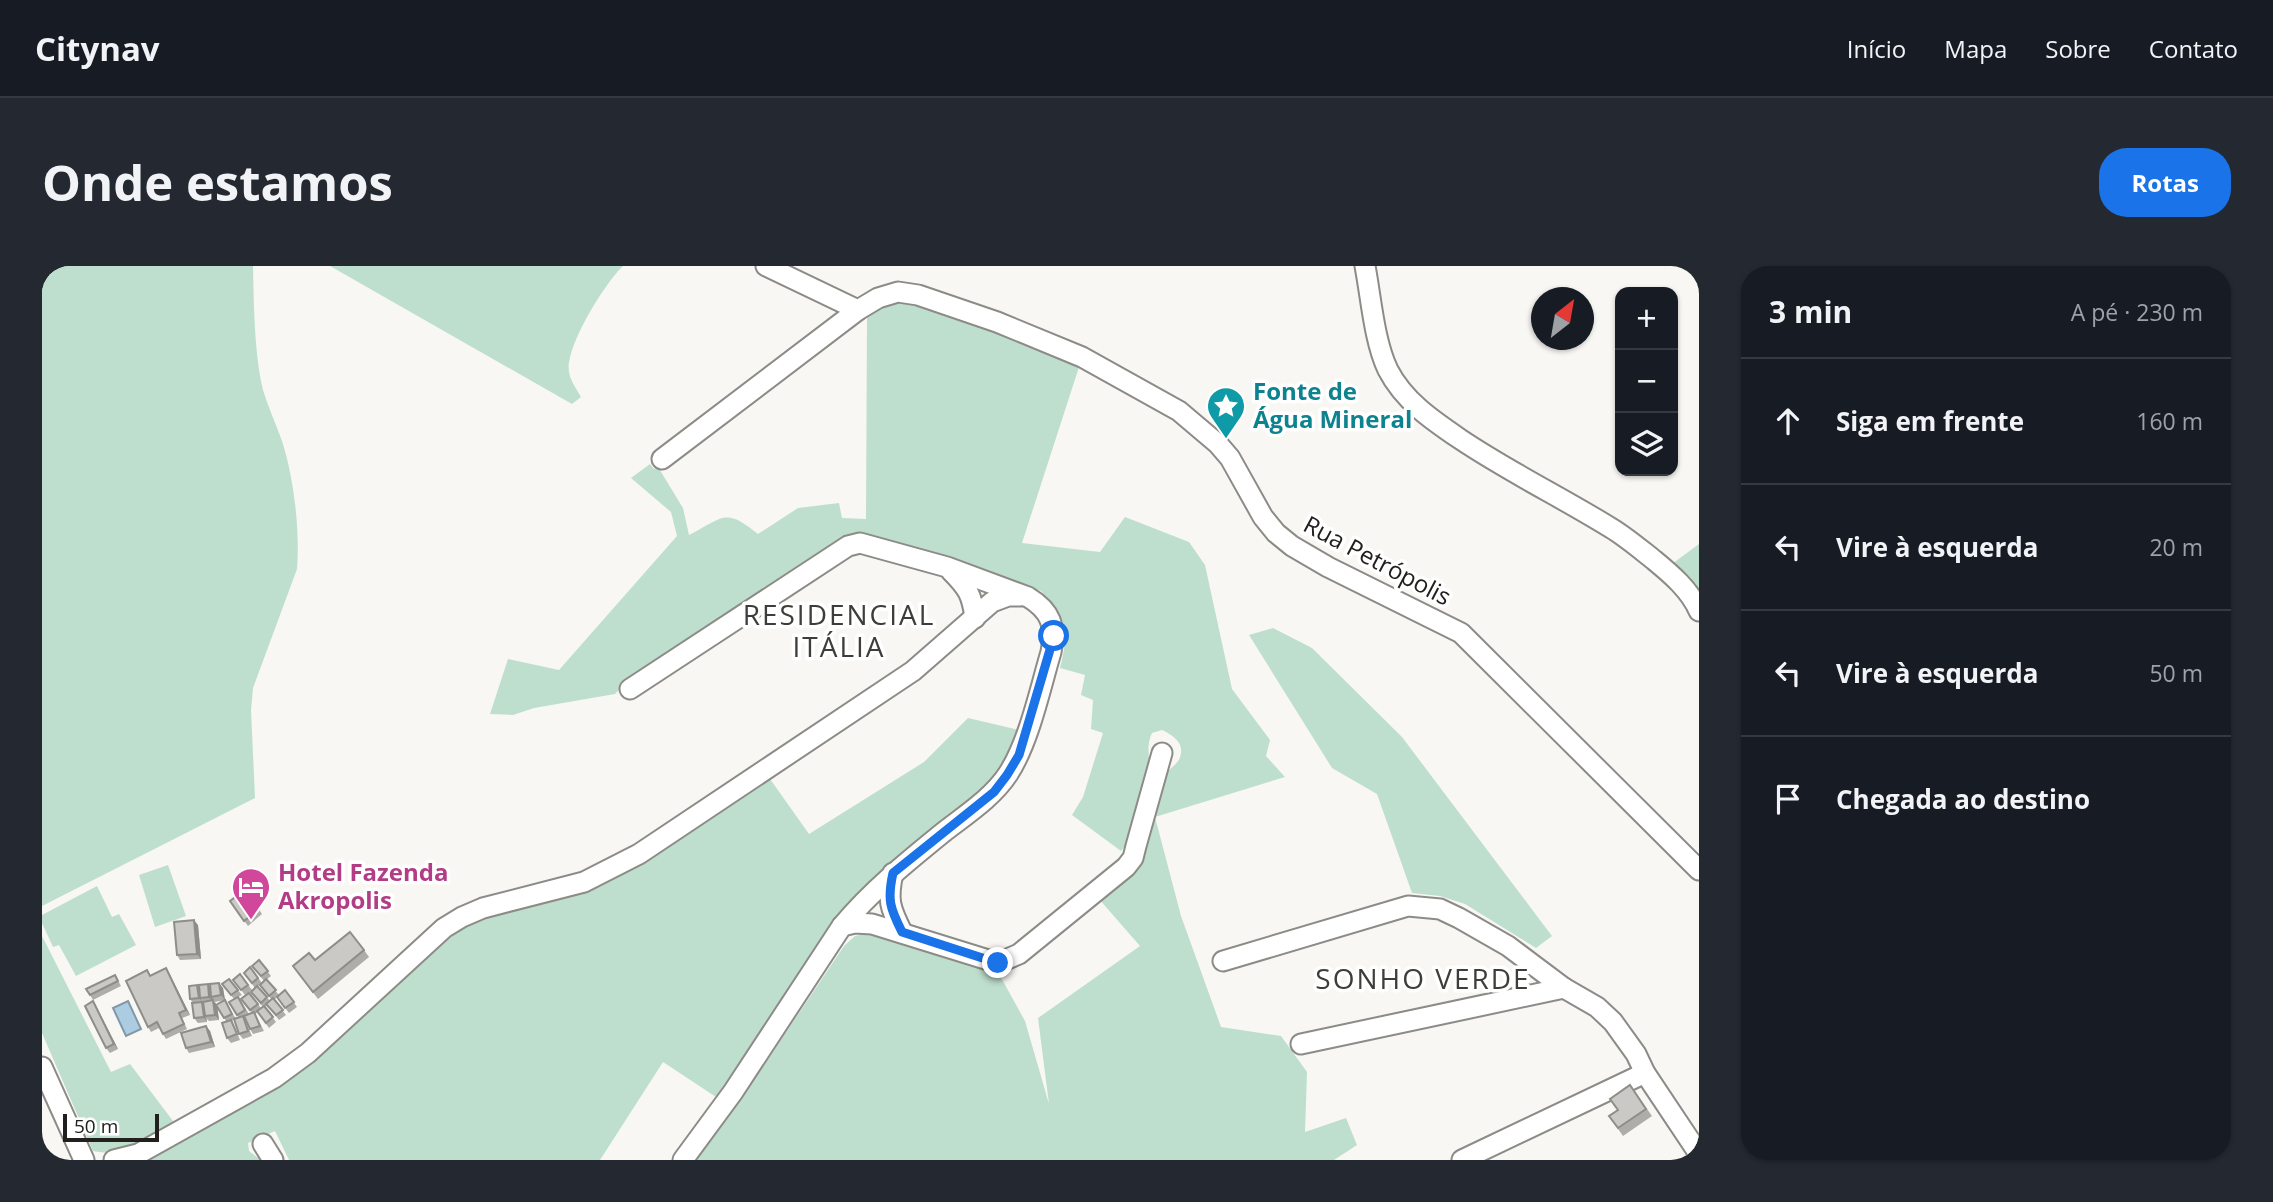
<!DOCTYPE html>
<html lang="pt">
<head>
<meta charset="utf-8">
<style>
	body { margin:0; font-family:"Open Sans",sans-serif; background:#242831; color:#f1f3f6 }
	.controls { position:absolute; right:21px; top:21px; display:grid; overflow:hidden; border-radius:14px; box-shadow:0 2px 5px #0004 }
	.controls button { width:63px; height:63px; display:grid; place-items:center; padding:0; border:0; border-bottom:2px solid #363941; background:#171b24; color:#f1f3f6; font:35px sans-serif }
	.compass { position:absolute; left:1489px; top:21px; width:63px; height:63px; border-radius:50%; background:#171b24; box-shadow:0 2px 5px #0004; rotate:31deg }
	.scale { position:absolute; left:21px; bottom:18px; width:96px; box-sizing:border-box; padding-left:7px; border:4px solid #21201f; border-top:0; font-size:19px; line-height:24px; white-space:nowrap; color:#21201f; -webkit-text-stroke:5px #fff; paint-order:stroke }
	.stop { position:absolute; width:21px; height:21px; margin:-16px; border:5px solid #1a73e8; border-radius:50%; background:#fff }
	.stop.end { background:#1a73e8; border-color:#fff; box-shadow:0 2px 7px #0008 }
	.list { margin:0; padding:0; list-style:none }
	h2 { display:flex; justify-content:space-between; align-items:center; height:91px; margin:0; padding:0 28px; font-size:30px }
	h2 small { font-size:23px; font-weight:400; color:#9ea1a6 }
	.list li { display:grid; grid-template-columns:46px 1fr auto; gap:21px; align-items:center; box-sizing:border-box; height:126px; padding:0 28px; border-top:2px solid #363941 }
	.list b { display:block; font-size:26px; white-space:nowrap }
	.list em { font-size:23px; font-style:normal; color:#9ea1a6 }
	.icon { flex:none; width:38px; height:38px; fill:none; stroke:currentColor; stroke-width:2; stroke-linecap:round; stroke-linejoin:round }
	.map { position:relative; flex:none; width:1657px; height:894px; overflow:hidden; border-radius:28px }
	header { display:flex; align-items:center; gap:42px; box-sizing:border-box; height:98px; padding:0 35px; background:#171b24; border-bottom:2px solid #363941 }
	header strong { font-size:33px }
	nav { display:flex; gap:38px; margin-inline-start:auto; font-size:24px }
	.intro { display:flex; align-items:center; justify-content:space-between; box-sizing:border-box; height:168px; padding:0 42px }
	h1 { margin:0; font-size:49px }
	.button { padding:18px 32px; border-radius:28px; background:#1a73e8; color:#fff; font-size:24px; font-weight:700 }
	main { display:flex; gap:42px; padding:0 42px }
	aside { flex:1; background:#171b24; border-radius:28px; box-shadow:0 2px 5px #0004 }
	.map>svg:first-child { display:block }
	.green { fill:#bedfcd }
	.water { fill:#abcce1; stroke:#8298a7; stroke-width:2 }
	.lines { fill:none; stroke-linecap:round; stroke-linejoin:round }
	.minor-casing { stroke:#8c8b87; stroke-width:23 }
	.minor { stroke:#fff; stroke-width:19 }
	.wall { fill:#aeada9; fill-rule:evenodd }
	.shaded-wall { fill:#8d8d8a }
	.building { fill:#cac9c5; stroke:#8d8d8a; stroke-width:2 }
	.route { stroke:#1a73e8; stroke-width:9 }
	.labels { text-anchor:middle; stroke-width:7; stroke-linejoin:round; paint-order:stroke }
	.culture-label { font-size:24px; font-weight:bold; fill:#0d838f; stroke:#fff; text-anchor:start }
	.street-label { font-size:24px; fill:#21201f; stroke:#fff }
	.hotel-label { font-size:24px; font-weight:bold; fill:#b23c85; stroke:#fff; text-anchor:start }
	.quarter-label { font-size:28px; letter-spacing:2px; fill:#3d3d39; stroke:#fff }
</style>
</head>
<body>
<header>
<strong>Citynav</strong>
<nav><a>Início</a><a>Mapa</a><a>Sobre</a><a>Contato</a></nav>
</header>
<div class="intro"><h1>Onde estamos</h1><a class="button">Rotas</a></div>
<main>
<div class="map">
<svg width="1657" height="894" viewBox="0 0 1657 894">
	<rect width="100%" height="100%" fill="#f8f7f3"/>
	<g class="green">
		<path d="M0,0H211C212,39 212,86 221,124C226,141 234,158 240,175C252,212 258,264 255,303L211,422L209,444L213,532L0,640Z"/>
		<path d="M288,0H581C563,17 523,81 527,106C528,114 535,124 539,131L530,138Z"/>
		<path d="M854,34L944,58L1037,101L980,277L1058,286L1083,251L1147,276L1163,299L1190,423L1228,474L1224,490L1243,511L1113,551L1139,650L1179,761L1239,770L1265,806L1263,866L1304,852L1315,879L1292,894H652L722,799L802,680L813,670L829,666L957,708L983,755L1007,838L996,752L1098,680L1057,633C1068,622 1092,603 1099,591C1112,570 1112,536 1121,513C1125,502 1138,499 1139,487C1141,476 1129,468 1120,464L1110,467C1103,482 1109,491 1107,506C1103,530 1094,567 1079,585L1030,549L1041,531L1061,467L1049,463L1051,434L1039,429L1043,409L1018,402C1027,367 1025,351 999,325L824,269L809,270L787,281L592,408L573,428L492,442L471,449L448,448L466,393L517,404L635,270L629,246L589,212L608,198L612,203L616,201L641,242L647,269C682,251 683,241 716,268L756,242L797,237L800,252L824,253L825,48Z"/>
		<polygon points="1657,278 1657,328 1630,298"/>
		<polygon points="1231,362 1270,382 1360,471 1510,670 1494,682 1423,638 1398,630 1370,627 1335,528 1290,502 1207,369"/>
		<polygon points="926,452 977,464 956,511 824,619 801,644 674,831 621,796 558,894 247,894 233,865 206,877 207,885 219,894 100,894 258,805 288,782 422,659 445,648 576,609 728,513 767,568 882,496"/>
		<polygon points="126,599 144,650 113,661 97,609"/>
		<polygon points="55,620 70,651 77,648 94,679 34,710 17,679 11,681 0,657 0,649"/>
		<path d="M0,670L69,806L88,798L134,859C105,875 86,892 51,885L0,767Z"/>
	</g>
	<polygon class="water" points="86,735 99,763 84,770 71,742"/>
	<g class="lines">
		<defs>
			<g id="minor">
				<polyline points="724,0 816,44"/>
				<path d="M1323,0C1329,31 1332,75 1346,104C1362,135 1390,154 1418,173C1467,206 1519,231 1569,262C1584,271 1598,283 1612,294C1629,308 1648,324 1657,345"/>
				<polyline points="620,193 816,44 836,32 856,26 876,29 955,56 1040,91 1137,145 1176,178 1188,192 1221,251 1234,267 1250,280 1286,301 1419,367 1657,604"/>
				<path d="M909,305C926,322 930,329 933,352"/>
				<path d="M588,423L806,280L818,277L905,301L986,331C1009,345 1014,360 1009,386C998,423 987,476 966,508C951,531 925,548 903,565C866,595 830,624 800,660L691,826L641,894"/>
				<path d="M851,607C845,634 848,642 860,666"/>
				<polyline points="800,660 813,657 830,658 956,697 977,688 1084,601 1091,592 1094,580 1120,487"/>
				<polyline points="1181,695 1366,640 1398,643 1417,652 1466,680 1522,722 1555,741 1571,756 1594,788 1603,807 1657,888"/>
				<polyline points="1259,778 1522,722"/>
				<polyline points="0,801 42,894"/>
				<polyline points="221,878 231,894"/>
				<polyline points="72,894 96,888 232,812 266,787 402,662 420,651 441,642 542,616 597,588 871,405 950,336 966,330 978,330"/>
				<polyline points="1420,894 1603,807"/>
			</g>
		</defs>
		<use href="#minor" class="minor-casing"/>
		<use href="#minor" class="minor"/>
	</g>
	<g class="wall">
		<polygon points="210,634 220,648 206,660 188,635 206,636"/>
		<polygon points="156,659 159,693 138,694 135,689"/>
		<polygon points="322,684 327,691 276,733 257,708 273,694"/>
		<path d="M217,694L229,710L224,714L237,729L243,724L255,741L247,747L235,731L232,734L244,749L237,754L225,739L223,741L234,756L227,762L216,746L213,748L222,765L211,768L208,763L203,751L202,752L210,770L201,773L197,768L192,753L190,755L198,774L189,777L185,772L184,755L175,740L177,754L167,755L165,753V756L156,757L152,752L151,737L148,733L157,722H181L183,734L173,736L170,732L171,734L175,739L186,740L194,753L197,752L187,736L192,733L180,718L187,713L200,729L196,731L207,748L210,747L199,733L207,727L219,742L221,741L209,726L213,722L202,707L208,701L220,717L222,715L210,700ZM218,719L230,734L228,735L216,720Z"/>
		<polygon points="127,707 148,749 140,752 145,763 124,773 117,762 109,766 106,761 109,709"/>
		<polygon points="198,708 210,724 203,729 191,714"/>
		<polygon points="73,709 79,720 51,734 48,729"/>
		<polygon points="54,740 76,783 68,787 64,782"/>
		<polygon points="164,760 168,765 173,781 147,787 144,782"/>
		<polygon points="1588,819 1610,850 1581,870 1567,850 1576,844"/>
	</g>
	<g class="shaded-wall">
		<polygon points="152,654 156,659 159,693 155,688"/>
		<polygon points="124,702 127,707 148,749 144,744"/>
		<polygon points="177,717 181,722 183,734 179,729"/>
		<polygon points="166,718 169,723 171,736 167,731"/>
		<polygon points="155,719 159,724 158,732 163,741 163,750 165,756 162,751 160,736 157,732"/>
		<polygon points="171,734 175,739 177,754 173,749"/>
		<polygon points="51,735 54,740 76,783 72,778"/>
		<polygon points="164,760 168,765 173,781 169,776"/>
	</g>
	<g class="building">
		<polygon points="199,627 206,636 210,634 217,643 202,655 188,635"/>
		<polygon points="152,654 155,688 135,689 132,656"/>
		<polygon points="308,666 322,684 271,726 251,700 267,687 273,694"/>
		<polygon points="217,694 226,705 219,710 210,700"/>
		<polygon points="208,701 216,712 210,717 202,707"/>
		<polygon points="124,702 144,744 137,747 142,758 121,768 115,756 106,761 84,715 105,704 108,710"/>
		<polygon points="198,708 206,719 199,724 191,714"/>
		<polygon points="73,709 76,715 48,729 44,723"/>
		<polygon points="187,713 196,724 189,729 180,718"/>
		<polygon points="224,713 234,724 227,730 218,719"/>
		<polygon points="177,717 179,729 169,731 168,718"/>
		<polygon points="166,718 167,731 158,732 157,719"/>
		<polygon points="155,719 157,732 148,733 147,720"/>
		<polygon points="215,720 225,731 219,737 209,726"/>
		<polygon points="243,724 252,736 243,742 235,731"/>
		<polygon points="207,727 216,738 208,744 199,733"/>
		<polygon points="196,731 203,744 195,749 187,736"/>
		<polygon points="231,732 241,744 234,749 224,738"/>
		<polygon points="171,734 173,749 163,750 161,736"/>
		<polygon points="183,734 190,748 182,752 174,739"/>
		<polygon points="51,735 72,778 64,782 43,740"/>
		<polygon points="160,736 162,751 152,752 150,737"/>
		<polygon points="222,740 231,751 224,757 215,745"/>
		<polygon points="212,746 218,760 208,763 202,750"/>
		<polygon points="201,750 206,765 197,768 192,753"/>
		<polygon points="189,754 195,768 185,772 180,757"/>
		<polygon points="164,760 169,776 144,782 139,767"/>
		<polygon points="1588,819 1604,843 1576,862 1567,850 1576,844 1568,833"/>
	</g>
	<g class="lines">
		<path class="route" d="M956,697L860,666C848,642 845,634 851,607L952,526L965,509L977,489L1012,370"/>
	</g>
	<defs>
		<symbol id="sight-pin" viewBox="-11 -11 22 30"><path d="M0 17L-7.5 6A9.5 9.5 0 1 1 7.5 6Z" fill="#0f9aa8" stroke="#fff"/><path d="M0-6L1.8-2.2L6-1.7L2.9 1.2L3.7 5.4L0 3.3L-3.7 5.4L-2.9 1.2L-6-1.7L-1.8-2.2Z" fill="#fff"/></symbol>
		<symbol id="hotel-pin" viewBox="-11 -11 22 30"><path d="M0 17L-7.5 6A9.5 9.5 0 1 1 7.5 6Z" fill="#d1479c" stroke="#fff"/><path d="M-6-4.5h1.5V1H6V5H4.5V3h-9V5H-6ZM-4 0a1.8 1.8 0 1 1 3.6 0ZM.5 0V-2.5h3Q6-2.5 6 0Z" fill="#fff"/></symbol>
	</defs>
	<g fill-rule="evenodd">
		<use href="#sight-pin" x="1162" y="118" width="44" height="60"/>
		<use href="#hotel-pin" x="187" y="599" width="44" height="60"/>
	</g>
	<g class="labels">
		<g class="culture-label">
			<text x="1211" y="134">Fonte de<tspan x="1211" dy="28">Água Mineral</tspan></text>
		</g>
		<g class="street-label">
			<text transform="translate(1335 295) rotate(28)" y="8">Rua Petrópolis</text>
		</g>
		<g class="hotel-label">
			<text x="236" y="615">Hotel Fazenda<tspan x="236" dy="28">Akropolis</tspan></text>
		</g>
		<g class="quarter-label">
			<text x="797" y="359">RESIDENCIAL<tspan x="797" dy="32">ITÁLIA</tspan></text>
			<text x="1381" y="723">SONHO VERDE</text>
		</g>
	</g>
</svg>
<div class="controls">
<button>+</button>
<button>−</button>
<button><svg class="icon" aria-label="layers" viewBox="0 0 24 24"><path d="M12 4l9 5-9 5-9-5zM3 14l9 5 9-5"/></svg></button>
</div>
<svg class="compass" viewBox="-18 -18 36 36"><path d="M0-13l5 13h-10z" fill="#e53935"/><path d="M0 13l5-13h-10z" fill="#9ea1a6"/></svg>
<div class="scale">50 m</div>
<div class="stop" style="left:1012px;top:370px"></div>
<div class="stop end" style="left:956px;top:697px"></div>
</div>
<aside>
<h2>3 min<small>A pé · 230 m</small></h2>
<ul class="list">
<li><svg class="icon" aria-label="ahead" viewBox="0 0 24 24"><path d="M12 20V5M6 11l6-6 6 6"/></svg><div><b>Siga em frente</b></div><em>160 m</em></li>
<li><svg class="icon" aria-label="left" viewBox="0 0 24 24"><path d="M17 20v-9H6M10 6l-5 5 5 5"/></svg><div><b>Vire à esquerda</b></div><em>20 m</em></li>
<li><svg class="icon" aria-label="left" viewBox="0 0 24 24"><path d="M17 20v-9H6M10 6l-5 5 5 5"/></svg><div><b>Vire à esquerda</b></div><em>50 m</em></li>
<li><svg class="icon" aria-label="arrive" viewBox="0 0 24 24"><path d="M6 21V4h12l-3 4 3 4H6"/></svg><div><b>Chegada ao destino</b></div></li>
</ul>
</aside>
</main>
</body>
</html>
